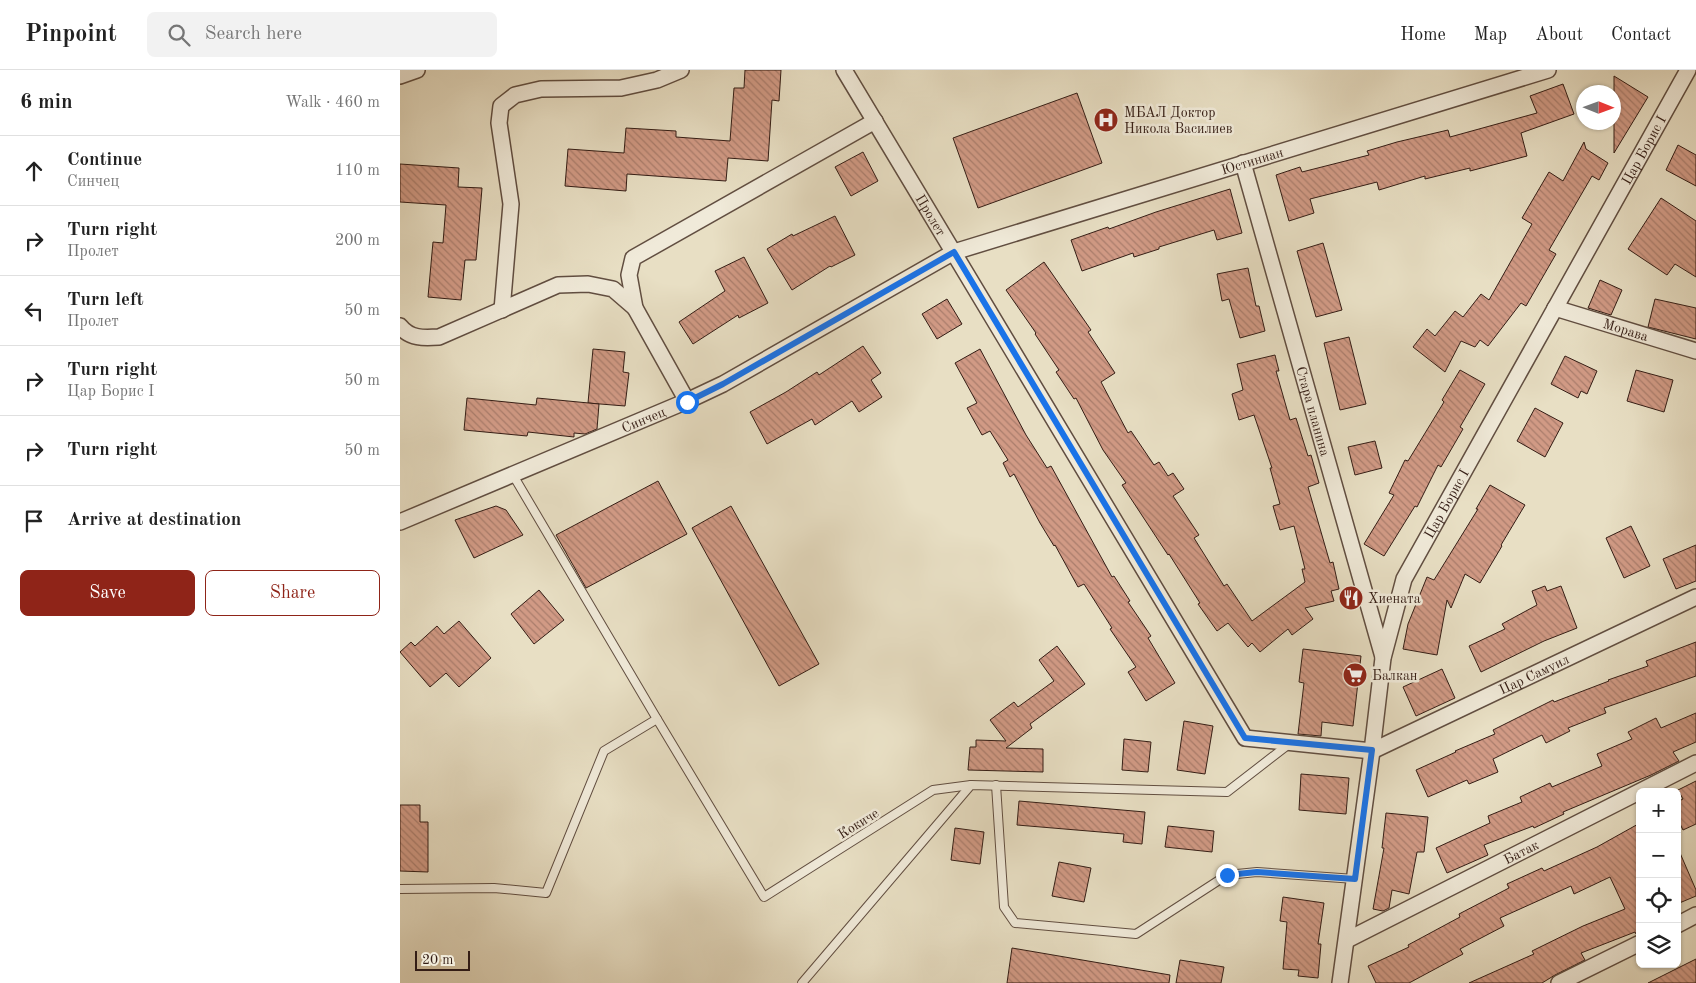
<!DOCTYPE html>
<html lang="en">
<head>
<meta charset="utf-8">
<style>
	body { margin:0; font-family:"Old Standard TT",serif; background:#f2f2f2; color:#222 }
	.controls { position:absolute; right:15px; bottom:15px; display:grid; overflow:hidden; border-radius:8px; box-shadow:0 1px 4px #0004 }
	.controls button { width:45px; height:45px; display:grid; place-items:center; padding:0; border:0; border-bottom:1px solid #e0e0e0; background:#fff; color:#222; font:25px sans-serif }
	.compass { position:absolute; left:1176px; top:15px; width:45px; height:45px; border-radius:50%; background:#fff; box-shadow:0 1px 4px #0004; rotate:91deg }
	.scale { position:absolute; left:15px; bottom:12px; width:55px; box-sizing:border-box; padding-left:5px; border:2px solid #341d15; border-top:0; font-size:14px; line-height:18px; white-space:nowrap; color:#341d15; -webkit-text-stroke:4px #f0ead9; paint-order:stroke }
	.stop { position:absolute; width:15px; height:15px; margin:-11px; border:4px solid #1a73e8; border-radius:50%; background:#fff }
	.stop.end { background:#1a73e8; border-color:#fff; box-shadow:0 1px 5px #0008 }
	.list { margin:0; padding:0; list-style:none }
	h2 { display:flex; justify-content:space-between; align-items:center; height:65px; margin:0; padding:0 20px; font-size:21px }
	h2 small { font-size:16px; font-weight:400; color:#767676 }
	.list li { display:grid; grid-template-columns:32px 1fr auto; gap:15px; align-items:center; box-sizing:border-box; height:70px; padding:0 20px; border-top:1px solid #e0e0e0 }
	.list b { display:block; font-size:19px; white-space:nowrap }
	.list p { margin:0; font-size:16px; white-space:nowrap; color:#767676 }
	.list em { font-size:16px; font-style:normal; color:#767676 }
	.actions { display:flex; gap:10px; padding:15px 20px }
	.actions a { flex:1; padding:11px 0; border:1px solid #8f2418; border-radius:8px; text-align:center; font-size:18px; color:#8f2418 }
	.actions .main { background:#8f2418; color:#fff }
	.icon { flex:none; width:28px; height:28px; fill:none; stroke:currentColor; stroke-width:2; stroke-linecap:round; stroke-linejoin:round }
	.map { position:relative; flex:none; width:1296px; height:913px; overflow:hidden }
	header { display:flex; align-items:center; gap:30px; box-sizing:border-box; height:70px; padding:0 25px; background:#fff; border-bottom:1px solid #e0e0e0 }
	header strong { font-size:24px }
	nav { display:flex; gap:28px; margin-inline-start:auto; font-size:18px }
	.search { width:350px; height:45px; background:#f2f2f2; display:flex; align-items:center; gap:12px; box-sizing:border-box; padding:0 18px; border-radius:8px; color:#767676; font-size:19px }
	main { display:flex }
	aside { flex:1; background:#fff }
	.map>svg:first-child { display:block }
	.building { fill:url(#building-back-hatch); stroke:#341d15 }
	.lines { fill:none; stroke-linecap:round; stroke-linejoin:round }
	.service-casing { stroke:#614e41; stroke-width:10 }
	.minor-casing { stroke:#614e41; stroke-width:18 }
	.service { stroke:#f0ead9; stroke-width:8 }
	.minor { stroke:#f0ead9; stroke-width:15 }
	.route { stroke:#1a73e8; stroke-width:6 }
	.labels { text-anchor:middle; stroke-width:5; stroke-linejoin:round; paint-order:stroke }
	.poi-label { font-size:14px; fill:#341d15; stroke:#f0ead9; text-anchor:start }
	.street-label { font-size:14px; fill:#341d15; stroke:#f0ead9 }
</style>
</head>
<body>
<header>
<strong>Pinpoint</strong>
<div class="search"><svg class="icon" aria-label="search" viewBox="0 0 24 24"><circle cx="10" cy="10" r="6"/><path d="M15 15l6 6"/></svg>Search here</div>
<nav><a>Home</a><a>Map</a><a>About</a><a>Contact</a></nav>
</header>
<main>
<aside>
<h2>6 min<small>Walk · 460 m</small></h2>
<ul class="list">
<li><svg class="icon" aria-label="ahead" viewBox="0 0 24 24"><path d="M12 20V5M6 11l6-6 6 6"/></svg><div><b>Continue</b><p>Синчец</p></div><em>110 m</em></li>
<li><svg class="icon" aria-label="right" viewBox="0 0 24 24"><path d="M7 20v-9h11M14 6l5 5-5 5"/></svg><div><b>Turn right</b><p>Пролет</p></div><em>200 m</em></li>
<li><svg class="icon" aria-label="left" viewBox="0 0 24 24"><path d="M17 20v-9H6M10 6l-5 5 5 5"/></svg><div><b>Turn left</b><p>Пролет</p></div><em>50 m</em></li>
<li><svg class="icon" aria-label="right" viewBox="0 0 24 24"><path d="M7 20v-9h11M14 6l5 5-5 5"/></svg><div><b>Turn right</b><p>Цар Борис I</p></div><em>50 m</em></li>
<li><svg class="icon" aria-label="right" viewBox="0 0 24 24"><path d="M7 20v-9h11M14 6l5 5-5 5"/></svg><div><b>Turn right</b></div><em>50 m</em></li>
<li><svg class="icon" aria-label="arrive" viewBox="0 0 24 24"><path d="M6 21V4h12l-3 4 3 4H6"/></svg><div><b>Arrive at destination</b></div></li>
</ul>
<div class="actions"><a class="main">Save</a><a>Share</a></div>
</aside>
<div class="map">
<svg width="1296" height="913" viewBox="0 0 1296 913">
	<defs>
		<pattern id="building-back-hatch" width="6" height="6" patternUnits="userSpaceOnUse" patternTransform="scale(1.25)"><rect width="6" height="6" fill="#d19a85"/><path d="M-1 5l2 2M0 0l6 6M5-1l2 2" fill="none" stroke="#aa7d6c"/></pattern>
	</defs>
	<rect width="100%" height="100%" fill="#e8dfc4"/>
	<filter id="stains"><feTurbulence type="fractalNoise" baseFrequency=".004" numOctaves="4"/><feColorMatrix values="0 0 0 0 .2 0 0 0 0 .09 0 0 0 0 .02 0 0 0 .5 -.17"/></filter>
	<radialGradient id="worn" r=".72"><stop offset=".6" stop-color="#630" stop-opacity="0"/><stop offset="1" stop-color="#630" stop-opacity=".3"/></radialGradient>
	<g class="building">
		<polygon points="345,0 381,0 379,31 372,30 368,91 328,88 326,111 227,104 226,121 165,116 168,79 224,83 226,58 276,61 276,67 330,71 334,18 344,18"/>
		<polygon points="1214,6 1248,27 1214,83"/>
		<polygon points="1163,14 1174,44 1121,63 1127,86 1070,101 1070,98 1025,109 1025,106 979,120 977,112 910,129 914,143 889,151 876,105 900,97 902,102 969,85 967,81 997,72 1048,60 1050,67 1137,43 1130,26"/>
		<polygon points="677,23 702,93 578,138 553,68"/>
		<polygon points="1184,72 1186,79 1208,93 1199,110 1192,106 1149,180 1156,184 1126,236 1121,233 1088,276 1080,270 1075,277 1061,271 1045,302 1013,277 1027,259 1035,266 1055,241 1063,247 1081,224 1089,230 1132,154 1122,148 1149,102 1163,111"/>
		<polygon points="1278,75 1296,85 1296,116 1266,100"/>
		<polygon points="463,82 478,111 451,126 435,97"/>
		<polygon points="0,94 59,98 58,117 82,118 76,190 65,190 61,230 28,227 33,172 43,173 46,135 0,132"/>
		<polygon points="830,119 842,163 817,170 814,160 759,177 759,179 734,187 733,183 682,201 671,170 708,157 709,159 756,142"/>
		<polygon points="1261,128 1296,151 1296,207 1275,194 1267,205 1228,179"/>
		<polygon points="435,146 455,185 431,197 430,196 392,220 367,179 392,164 393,166"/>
		<polygon points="923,173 942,240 916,247 897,181"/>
		<polygon points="344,187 368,233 339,248 338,245 293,274 279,252 325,221 315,201"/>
		<polygon points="644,192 691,260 688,262 715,303 701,312 728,363 731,361 754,395 759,392 768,406 773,403 784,419 773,426 799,465 794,468 824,516 827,514 852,551 905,512 902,499 905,499 894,456 880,460 873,436 880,434 870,398 872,398 854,345 839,350 832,324 843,320 837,294 875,285 879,301 876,301 890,350 896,348 908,386 911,385 919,413 908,417 930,493 933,492 939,519 931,521 934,531 905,538 913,549 892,565 888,559 860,582 852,573 848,577 828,553 817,561 798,534 800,533 769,484 768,485 722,415 726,413 703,380 676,328 674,329 656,302 659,300 635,264 636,263 606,220"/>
		<polygon points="848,198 856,236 859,236 865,261 840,268 829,229 822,231 817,204"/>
		<polygon points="1200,210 1222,220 1211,245 1188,238"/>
		<polygon points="547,229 562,254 537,269 522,244"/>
		<polygon points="1255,229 1296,238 1296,269 1248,257"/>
		<polygon points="949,267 966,334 940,340 924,273"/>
		<polygon points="463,276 481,303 471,310 482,327 459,342 452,331 415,355 412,349 367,374 350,342 386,322 417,302 419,305"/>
		<polygon points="193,279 225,282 223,302 229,303 225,336 188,333"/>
		<polygon points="580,279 626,365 647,398 651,396 712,507 714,506 730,531 728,532 751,566 748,568 775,613 746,631 728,602 736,597 710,559 712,558 684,514 678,517 655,475 654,476 640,453 614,404 610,407 603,393 608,390 590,361 582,365 567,338 577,333 555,293"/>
		<polygon points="1165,286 1197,301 1187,324 1181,321 1178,328 1151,314"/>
		<polygon points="1060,300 1085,314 1060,357 1063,359 1041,397 1038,395 1017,437 1015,436 984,486 964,474 994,425 989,423 1005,390 1008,391 1044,332 1042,330"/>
		<polygon points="1236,300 1273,310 1264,342 1227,331"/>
		<polygon points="67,328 136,335 137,328 199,334 197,359 185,364 174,363 174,367 128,362 127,366 64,360"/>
		<polygon points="1135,338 1163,353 1145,387 1117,371"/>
		<polygon points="975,371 982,398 955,405 948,377"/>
		<polygon points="258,411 287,464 186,518 156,465"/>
		<polygon points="1090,415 1125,435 1101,475 1102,476 1080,513 1065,504 1051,538 1047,530 1037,585 1003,579 1008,554 1027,507 1034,510 1078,439 1076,439"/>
		<polygon points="96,436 106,440 123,465 74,488 55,450"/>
		<polygon points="331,436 419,594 379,616 292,458"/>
		<polygon points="1231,456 1250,496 1224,508 1206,468"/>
		<polygon points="1296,475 1296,511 1276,519 1263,489"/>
		<polygon points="1145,516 1147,521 1161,516 1177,558 1144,571 1081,602 1069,576 1105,559 1102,554 1137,535 1132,521"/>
		<polygon points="139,520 164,550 134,574 111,544"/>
		<polygon points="59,551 91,588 59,617 46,603 30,617 0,582 11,572 15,576 37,556 44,564"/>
		<polygon points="1296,572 1296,606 1204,638 1206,643 1168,658 1170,661 1146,673 1142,665 1093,689 1098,702 1069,714 1067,710 1028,727 1016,700 1056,682 1055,681 1095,664 1093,660 1153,630 1154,632 1209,611 1208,610 1248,596 1246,591"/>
		<polygon points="657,576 685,614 630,654 632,658 606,678 643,679 643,702 568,700 570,677 576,677 576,670 606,671 590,650 614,632 618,637 654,611 639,590"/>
		<polygon points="903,579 961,586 953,656 922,652 921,666 898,664 904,613 899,612"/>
		<polygon points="1042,599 1055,628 1016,646 1003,617"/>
		<polygon points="1296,643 1296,672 1273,682 1279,691 1251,705 1163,742 1164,744 1134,758 1133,756 1084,775 1088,785 1047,803 1036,778 1090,753 1088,746 1122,732 1120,727 1150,713 1152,717 1202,696 1197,684 1232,669 1228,662 1256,648 1261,658"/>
		<polygon points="784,651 813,656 805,704 777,700"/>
		<polygon points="724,669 751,672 748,702 722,700"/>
		<polygon points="901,704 949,708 946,744 899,740"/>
		<polygon points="1296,711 1296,754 1283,760 1277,748 1277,732 1283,729 1278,720"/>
		<polygon points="619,731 745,742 742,774 723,772 724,764 617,755"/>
		<polygon points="0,735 20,735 20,752 28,752 28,802 0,801"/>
		<polygon points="986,743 1028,747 1024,782 1017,782 1009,824 992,820 989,838 983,841 973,839 984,778 982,778"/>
		<polygon points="1240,753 1240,864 1236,864 1235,862 1181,883 1185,890 1155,905 1142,913 1069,913 1134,884 1132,881 1183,856 1225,839 1210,807 1174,824 1171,816 1100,848 1104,856 1060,879 1063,884 1009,913 976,913 968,896 1009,877 1008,875 1060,847 1059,844 1109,818 1107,814 1142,798 1144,801 1197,777"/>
		<polygon points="768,756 814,761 812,782 765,777"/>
		<polygon points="555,758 584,762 580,794 551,790"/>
		<polygon points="1277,776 1296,820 1296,826 1277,834"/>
		<polygon points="659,792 691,798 684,832 652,826"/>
		<polygon points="883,827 924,833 918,874 921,874 918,908 898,906 899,900 883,899 887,852 880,851"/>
		<polygon points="612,878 770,905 769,913 607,913"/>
		<polygon points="1296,889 1296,913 1248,913"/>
		<polygon points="780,890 824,897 821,913 776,913"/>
	</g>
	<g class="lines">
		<defs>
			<g id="service">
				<polyline points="113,405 257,649 364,827 533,720 571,715"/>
				<polyline points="596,715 604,837 615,853 736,864 827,805 857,802 955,809"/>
				<polyline points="0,819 94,818 146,823 204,681 257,649"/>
				<polyline points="402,913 571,715 827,722 889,674"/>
			</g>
			<g id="minor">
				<path id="s1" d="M444,0L845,668L972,681L1296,527"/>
				<polyline points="0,6 17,0"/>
				<path id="s2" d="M843,93L983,587"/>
				<path id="s3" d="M1155,238L1296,281"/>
				<polyline points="102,240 111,134 99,53 101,36 115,25 141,19 221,18 257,10 281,0"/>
				<path d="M0,256C10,269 24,268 39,267L158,215L188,214L213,219L235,238"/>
				<polyline points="287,331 235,238 229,205 233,188 475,51"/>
				<path id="s4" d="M0,452L287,331L323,314L554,182L1148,0"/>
				<polyline points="1277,855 1296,845"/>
				<path id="s5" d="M947,870L1296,693"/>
				<path id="s6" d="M940,913L972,681L983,588L1004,509L1288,0"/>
				<polyline points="1159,913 1240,873"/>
			</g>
		</defs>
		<use href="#service" class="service-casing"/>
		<use href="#minor" class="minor-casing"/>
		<use href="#service" class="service"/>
		<use href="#minor" class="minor"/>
	</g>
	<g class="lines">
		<polyline class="route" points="287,332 323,314 554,182 845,668 972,680 955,809 857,802 827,805"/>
	</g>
	<defs>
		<symbol id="hospital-disc" viewBox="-11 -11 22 22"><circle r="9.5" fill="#8f2418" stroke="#f0ead9"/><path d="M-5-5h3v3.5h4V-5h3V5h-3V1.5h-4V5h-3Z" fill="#fff"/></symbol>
		<symbol id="restaurant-disc" viewBox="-11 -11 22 22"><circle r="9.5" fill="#8f2418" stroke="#f0ead9"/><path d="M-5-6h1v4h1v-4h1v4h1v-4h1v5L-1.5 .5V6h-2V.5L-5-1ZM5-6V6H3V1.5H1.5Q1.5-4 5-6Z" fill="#fff"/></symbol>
		<symbol id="supermarket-disc" viewBox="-11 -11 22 22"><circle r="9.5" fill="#8f2418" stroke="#f0ead9"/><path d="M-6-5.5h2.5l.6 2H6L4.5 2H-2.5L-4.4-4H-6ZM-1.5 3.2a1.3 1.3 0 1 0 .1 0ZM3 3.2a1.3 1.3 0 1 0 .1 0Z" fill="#fff"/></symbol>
	</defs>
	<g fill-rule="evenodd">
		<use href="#hospital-disc" x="692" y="36" width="28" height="28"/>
		<use href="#restaurant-disc" x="937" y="514" width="28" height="28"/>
		<use href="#supermarket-disc" x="941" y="591" width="28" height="28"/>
	</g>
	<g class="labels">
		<g class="poi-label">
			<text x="724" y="47">МБАЛ Доктор<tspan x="724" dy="16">Никола Василиев</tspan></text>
			<text x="968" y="533">Хиената</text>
			<text x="972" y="610">Балкан</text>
		</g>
		<g class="street-label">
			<text dy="5" stroke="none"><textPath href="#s6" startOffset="901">Цар Борис I</textPath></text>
			<text dy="5" stroke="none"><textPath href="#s4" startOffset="929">Юстиниан</textPath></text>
			<text dy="5" stroke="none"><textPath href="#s1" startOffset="169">Пролет</textPath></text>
			<text dy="5" stroke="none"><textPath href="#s3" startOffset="74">Морава</textPath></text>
			<text dy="5" stroke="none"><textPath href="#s2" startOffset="258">Стара планина</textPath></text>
			<text dy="5" stroke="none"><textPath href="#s4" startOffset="264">Синчец</textPath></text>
			<text dy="5" stroke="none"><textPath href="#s6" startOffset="496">Цар Борис I</textPath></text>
			<text dy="5" stroke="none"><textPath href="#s1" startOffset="1086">Цар Самуил</textPath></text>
			<text transform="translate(458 753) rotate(-32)" y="5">Кокиче</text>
			<text dy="5" stroke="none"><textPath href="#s5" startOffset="195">Батак</textPath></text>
		</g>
	</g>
	<rect width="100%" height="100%" filter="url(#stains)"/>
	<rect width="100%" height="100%" fill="url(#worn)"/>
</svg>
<div class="controls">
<button>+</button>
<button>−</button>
<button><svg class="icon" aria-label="locate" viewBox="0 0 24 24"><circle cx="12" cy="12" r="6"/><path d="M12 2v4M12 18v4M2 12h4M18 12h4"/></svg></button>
<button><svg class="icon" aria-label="layers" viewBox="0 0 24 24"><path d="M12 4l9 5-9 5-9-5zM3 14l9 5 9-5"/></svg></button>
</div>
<svg class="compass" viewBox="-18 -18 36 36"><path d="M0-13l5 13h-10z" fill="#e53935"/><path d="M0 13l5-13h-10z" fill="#767676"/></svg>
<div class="scale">20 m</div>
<div class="stop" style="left:287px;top:332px"></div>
<div class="stop end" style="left:827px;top:805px"></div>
</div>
</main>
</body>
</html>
